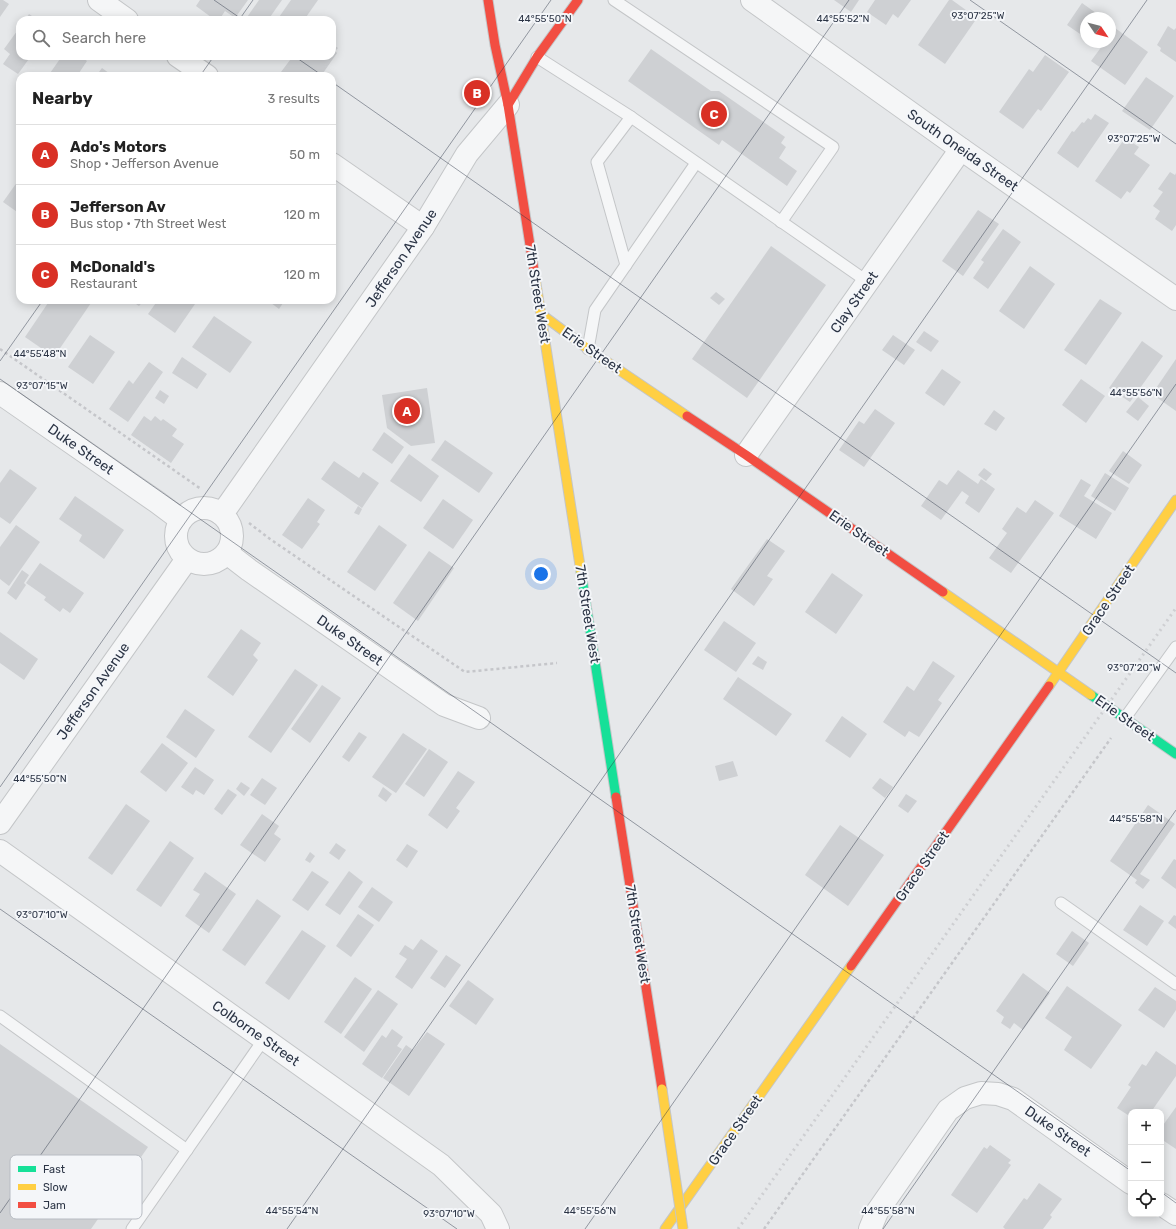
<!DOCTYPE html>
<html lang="en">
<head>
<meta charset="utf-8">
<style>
	body { margin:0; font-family:Rubik,sans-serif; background:#f6f6f6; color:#222 }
	.controls { position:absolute; right:12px; bottom:12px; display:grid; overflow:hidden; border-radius:8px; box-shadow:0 2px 10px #0003 }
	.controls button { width:36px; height:36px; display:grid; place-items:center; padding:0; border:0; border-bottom:1px solid #e0e0e0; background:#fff; color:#222; font:20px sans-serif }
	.compass { position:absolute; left:1080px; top:12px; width:36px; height:36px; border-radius:50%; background:#fff; box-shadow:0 2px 10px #0003; rotate:125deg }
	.you { position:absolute; left:541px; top:574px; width:14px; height:14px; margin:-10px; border:3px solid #fff; border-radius:50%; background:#1a73e8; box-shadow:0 0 0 6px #1a73e833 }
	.badge { display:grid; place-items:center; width:26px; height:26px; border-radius:50%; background:#d93025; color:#fff; font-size:13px; font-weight:700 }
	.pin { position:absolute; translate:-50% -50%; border:2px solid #fff; box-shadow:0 1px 4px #0006 }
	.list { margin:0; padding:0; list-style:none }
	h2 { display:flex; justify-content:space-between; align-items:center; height:52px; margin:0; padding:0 16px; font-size:17px }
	h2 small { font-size:13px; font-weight:400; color:#767676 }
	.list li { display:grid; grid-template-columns:26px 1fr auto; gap:12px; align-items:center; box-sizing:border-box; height:60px; padding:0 16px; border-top:1px solid #e0e0e0 }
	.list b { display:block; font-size:15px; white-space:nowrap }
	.list p { margin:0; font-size:13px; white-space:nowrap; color:#767676 }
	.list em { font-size:13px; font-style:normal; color:#767676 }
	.icon { flex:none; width:22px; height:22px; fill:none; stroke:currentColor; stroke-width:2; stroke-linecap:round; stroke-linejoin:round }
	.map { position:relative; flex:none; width:1176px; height:1229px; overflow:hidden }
	.search { position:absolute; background:#fff; box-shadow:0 2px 10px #0003; left:16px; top:16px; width:320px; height:44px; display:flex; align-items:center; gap:10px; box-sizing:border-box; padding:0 14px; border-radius:12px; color:#767676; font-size:15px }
	.panel { position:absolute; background:#fff; box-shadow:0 2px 10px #0003; left:16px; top:72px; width:320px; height:232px; border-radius:12px }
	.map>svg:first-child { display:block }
	.building { fill:#ced0d3 }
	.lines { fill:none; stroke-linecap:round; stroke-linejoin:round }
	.lane-casing { stroke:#c4c6c8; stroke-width:13 }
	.street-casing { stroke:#c4c6c8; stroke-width:24 }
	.fast-casing { stroke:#c4c6c8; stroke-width:11 }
	.slow-casing { stroke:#c4c6c8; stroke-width:11 }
	.jam-casing { stroke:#c4c6c8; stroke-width:11 }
	.path { stroke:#c5c6ca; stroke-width:2.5; stroke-dasharray:3 3; stroke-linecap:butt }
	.lane { stroke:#f5f6f7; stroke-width:11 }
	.street { stroke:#f5f6f7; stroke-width:22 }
	.fast { stroke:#16e098; stroke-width:9 }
	.slow { stroke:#ffcf43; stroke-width:9 }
	.jam { stroke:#f24e42; stroke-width:9 }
	.rail { stroke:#cecfd2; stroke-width:3; stroke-dasharray:2 4; stroke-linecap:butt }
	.slow-bridge-casing { stroke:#c4c6c8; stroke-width:11; stroke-linecap:butt }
	.slow-bridge { stroke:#ffcf43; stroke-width:9 }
	.ticks { fill:none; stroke:#2b3445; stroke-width:1; stroke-opacity:0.45 }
	.labels { text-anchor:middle; stroke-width:4; stroke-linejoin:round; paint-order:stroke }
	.street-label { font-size:14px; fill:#2b3445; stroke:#f4f6f9 }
	.key { fill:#f4f6f9; stroke:#b8bcc3; stroke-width:1 }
	.key-label { font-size:11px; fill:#2b3445 }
	.ticks-label { font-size:10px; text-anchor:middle; fill:#2b3445; stroke:#f4f6f9; stroke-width:4; stroke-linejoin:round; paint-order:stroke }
</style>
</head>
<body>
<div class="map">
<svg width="1176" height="1229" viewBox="0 0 1176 1229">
	<rect width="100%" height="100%" fill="#e6e8ea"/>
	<g class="building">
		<polygon points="0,0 3,0 9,4 0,17"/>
		<polygon points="200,0 248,0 235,18 225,11 219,20 215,20 196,6"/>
		<polygon points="259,0 282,0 268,20 245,20"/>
		<polygon points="291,0 318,0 304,20 277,20"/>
		<polygon points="834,0 859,0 851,12"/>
		<polygon points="875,0 911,0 898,18 893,14 886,25 867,12"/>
		<polygon points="949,0 952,0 977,18 945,64 918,45"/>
		<polygon points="1082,3 1103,18 1086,18 1086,38 1067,25"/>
		<polygon points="29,14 38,20 25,20"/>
		<polygon points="1168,26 1174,30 1176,28 1176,62 1160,51 1161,48 1157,45"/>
		<polygon points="20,27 20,56 31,56 18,74 3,64 10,54 4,49"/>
		<polygon points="1115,28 1148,52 1125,85 1091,61 1105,42 1110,42 1110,35"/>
		<polygon points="332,44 338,48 335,51 337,53 321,76 286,76 281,72 293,56 332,56"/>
		<polygon points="651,49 711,91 719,91 785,137 781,143 786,147 779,158 797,171 787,186 722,140 719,145 628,81"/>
		<polygon points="1045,55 1069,72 1041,111 1038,109 1023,129 999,112 1029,69 1033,72"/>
		<polygon points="62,56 80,56 87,61 77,76 48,76"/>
		<polygon points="102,68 113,76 96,76"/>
		<polygon points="1146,77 1174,96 1150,130 1122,111"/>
		<polygon points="1095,114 1109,123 1078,168 1057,153 1072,131 1074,132 1082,122 1084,123 1088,118 1091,120"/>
		<polygon points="1125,138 1139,147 1134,154 1150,165 1130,193 1127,191 1121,199 1095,181"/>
		<polygon points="1170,172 1175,175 1176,173 1176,225 1172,231 1155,219 1160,211 1153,206 1163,192 1158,189"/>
		<polygon points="20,178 20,214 3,202"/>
		<polygon points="978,210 999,224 963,276 942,261"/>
		<polygon points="1003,229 1021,242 988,289 973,278 984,262 981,260"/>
		<polygon points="771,246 826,285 747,398 692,359"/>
		<polygon points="1030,266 1055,284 1024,329 999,311"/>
		<polygon points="716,292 725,299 719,305 710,298"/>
		<polygon points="1100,299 1122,313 1086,365 1064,350"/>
		<polygon points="50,300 93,300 54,357 25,337"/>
		<polygon points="130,300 144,300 139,306"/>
		<polygon points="158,300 189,300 195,304 175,333 148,314"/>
		<polygon points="267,300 285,300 279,309"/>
		<polygon points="214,316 252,342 230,373 192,347"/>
		<polygon points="924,331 939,341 931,352 916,342"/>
		<polygon points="90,335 115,352 93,384 68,367"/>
		<polygon points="893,335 915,350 904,365 882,350"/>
		<polygon points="1142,341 1163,356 1130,402 1109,388"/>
		<polygon points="182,357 207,374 197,389 172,373"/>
		<polygon points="1176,359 1176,411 1152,394"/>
		<polygon points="149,362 163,372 128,422 109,409 129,380 133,384"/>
		<polygon points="942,369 961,382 944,406 925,393"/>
		<polygon points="1081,379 1105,396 1086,423 1062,405"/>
		<polygon points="427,388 435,443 411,446 387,428 382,395"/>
		<polygon points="160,390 169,396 164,404 155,398"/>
		<polygon points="1138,397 1149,406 1138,421 1126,412"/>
		<polygon points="875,409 895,423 864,467 839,450 859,421 864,424"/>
		<polygon points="994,410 1005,418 996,431 984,424"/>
		<polygon points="144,416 151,421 155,416 161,421 163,419 177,429 172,436 184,444 171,463 131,435"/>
		<polygon points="384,432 404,447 392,464 372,450"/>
		<polygon points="445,440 493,473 479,493 431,460"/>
		<polygon points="1123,451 1142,465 1129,484 1109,471"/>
		<polygon points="409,454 439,476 421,502 390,481"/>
		<polygon points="334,461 359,478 363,472 379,483 362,508 321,479"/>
		<polygon points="984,468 992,474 986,481 978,475"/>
		<polygon points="10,469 37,488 10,524 0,517 0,483"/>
		<polygon points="958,470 978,484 981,479 995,489 979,513 965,503 969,496 962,491 941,520 921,506 939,480 947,485"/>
		<polygon points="1105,473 1129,488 1115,511 1091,496"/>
		<polygon points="1081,479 1091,485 1084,496 1112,513 1096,539 1059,516"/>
		<polygon points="75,496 124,530 104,559 79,541 82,535 59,519"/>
		<polygon points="308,498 325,510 317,522 320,524 302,549 282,535"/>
		<polygon points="443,499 473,520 453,549 423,528"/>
		<polygon points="1035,500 1054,513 1011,573 989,558 1007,533 1002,529 1017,507 1026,513"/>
		<polygon points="358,506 362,509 359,515 354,513"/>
		<polygon points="16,525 40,542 9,586 0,579 0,547"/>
		<polygon points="379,525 407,545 375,591 347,572"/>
		<polygon points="767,539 785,551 767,576 773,579 754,606 731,589"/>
		<polygon points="429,551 454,568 418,621 393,603"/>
		<polygon points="40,563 84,593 70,613 63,608 60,612 44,600 46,597 26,583"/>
		<polygon points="22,570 29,575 24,583 26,585 16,600 7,593"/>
		<polygon points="832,573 863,595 836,634 805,612"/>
		<polygon points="724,621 756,643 736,672 704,650"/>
		<polygon points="241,629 261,643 253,655 258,660 233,696 207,677"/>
		<polygon points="0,632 38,659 24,680 0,663"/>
		<polygon points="758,656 767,662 763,670 752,664"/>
		<polygon points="933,661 955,676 938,700 942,703 919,737 909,731 905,737 883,722 907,686 914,691"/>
		<polygon points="295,669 318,685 271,753 248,737"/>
		<polygon points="738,677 792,714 776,736 723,699"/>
		<polygon points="322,685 341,698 310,743 291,729"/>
		<polygon points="185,709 215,730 196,758 166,737"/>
		<polygon points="842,716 867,734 850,758 825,741"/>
		<polygon points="359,732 367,737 349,762 342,757"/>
		<polygon points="403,733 427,749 396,793 372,777"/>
		<polygon points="162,743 188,763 166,792 140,772"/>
		<polygon points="429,749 448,762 424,797 405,784"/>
		<polygon points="733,761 738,776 719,781 715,766"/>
		<polygon points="195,767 214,780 204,795 196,790 193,795 181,787"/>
		<polygon points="458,771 475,782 456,808 460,811 447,829 428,815"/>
		<polygon points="262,778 277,788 265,805 250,795"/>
		<polygon points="880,778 893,787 885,798 872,788"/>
		<polygon points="241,782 250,788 244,796 236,789"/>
		<polygon points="383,787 392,794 386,802 378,796"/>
		<polygon points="228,789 237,795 222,815 214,809"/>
		<polygon points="906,794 917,801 908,813 898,806"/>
		<polygon points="126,804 150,821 112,875 88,858"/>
		<polygon points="1148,805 1175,824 1140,874 1150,880 1143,889 1135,883 1137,880 1110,861"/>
		<polygon points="262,814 279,826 274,834 281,839 265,862 240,845"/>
		<polygon points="840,825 884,855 848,906 805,875"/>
		<polygon points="170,841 194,858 161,907 136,890"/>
		<polygon points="336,843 346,850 339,860 329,853"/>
		<polygon points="407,844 418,851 407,868 396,860"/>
		<polygon points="310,852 315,856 310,863 305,860"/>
		<polygon points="1174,859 1176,860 1176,889 1161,878"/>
		<polygon points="312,871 329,882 308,911 292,900"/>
		<polygon points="349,871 363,882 340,915 325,905"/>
		<polygon points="205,872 236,894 209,933 185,916 200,894 193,890"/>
		<polygon points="372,887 393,902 379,922 358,907"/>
		<polygon points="257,899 281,916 245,966 222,950"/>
		<polygon points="1140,905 1164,921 1147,946 1123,930"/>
		<polygon points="358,914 374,925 351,957 336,946"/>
		<polygon points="1174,915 1176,916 1176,929 1168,923"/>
		<polygon points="302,930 326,946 289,1000 265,983"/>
		<polygon points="1072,931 1089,943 1073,966 1056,954"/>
		<polygon points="421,939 438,951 412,989 395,977 407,959 399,954 405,945 413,950"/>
		<polygon points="446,955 461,965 445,988 430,978"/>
		<polygon points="1023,973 1050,993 1023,1030 1014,1023 1010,1029 1001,1023 1004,1017 996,1011"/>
		<polygon points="355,977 372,989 341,1034 324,1022"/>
		<polygon points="468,980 494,999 476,1025 449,1006"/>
		<polygon points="1067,986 1122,1025 1091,1069 1064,1050 1072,1037 1045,1018"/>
		<polygon points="1155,987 1176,1001 1176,1010 1164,1028 1138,1010"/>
		<polygon points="378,990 398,1004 364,1052 344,1037"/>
		<polygon points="392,1029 403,1037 397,1046 402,1049 382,1078 362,1064 382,1035 386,1038"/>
		<polygon points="427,1032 445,1044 409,1096 383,1078 406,1045 413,1050"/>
		<polygon points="0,1044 148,1147 91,1229 0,1229"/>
		<polygon points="1156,1051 1176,1065 1176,1076 1151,1112 1131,1112 1131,1117 1117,1108 1131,1087 1128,1085 1142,1064 1146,1066"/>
		<polygon points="1176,1107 1176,1149 1161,1139 1161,1128"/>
		<polygon points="990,1145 1011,1160 1008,1163 1011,1165 977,1213 951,1195 984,1147 987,1149"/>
		<polygon points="1039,1183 1062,1199 1050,1215 1052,1217 1043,1229 1005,1229 1003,1227 1024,1198 1027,1200"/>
	</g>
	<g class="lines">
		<defs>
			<g id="lane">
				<polyline points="614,0 833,147 781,222"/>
				<polyline points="537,57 631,117 868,282"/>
				<polyline points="626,265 597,162 631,117"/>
				<polyline points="588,349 595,310 696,163"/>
				<polyline points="1125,718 1176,647"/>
				<polyline points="1061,903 1176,984"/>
				<polyline points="0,1016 187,1150"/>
				<polyline points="132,1229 264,1039"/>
			</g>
			<g id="street">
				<polyline points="99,0 127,20"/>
				<polyline points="752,0 961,149 1176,299"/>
				<polyline points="178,56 207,76"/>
				<polyline points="332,164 423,227"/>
				<polyline points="0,393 157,502 181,520"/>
				<polyline points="746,455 961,149"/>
				<circle cx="204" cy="536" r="28"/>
				<polyline points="220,513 227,507 423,227 467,154 508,105"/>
				<polyline points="227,553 249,570 444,705 479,718"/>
				<polyline points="0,823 187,559"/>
				<polyline points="0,851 441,1165 491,1214 498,1229"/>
				<polyline points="1161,1204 1176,1214"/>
				<polyline points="870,1229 877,1212 948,1110 965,1098 981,1093 998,1094 1013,1099 1131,1183"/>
			</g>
			<g id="fast">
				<polyline points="581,572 616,797"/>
				<polyline points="1091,695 1176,754"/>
			</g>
			<g id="slow">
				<polyline points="535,277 581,572"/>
				<polyline points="541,314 588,349 687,416"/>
				<polyline points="943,592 1091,695"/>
				<polyline points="1049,686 1176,500"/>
				<polyline points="665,1229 851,966"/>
			</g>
			<g id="jam">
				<polyline points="488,0 495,45 508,105 535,277"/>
				<polyline points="508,105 537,57 578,0"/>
				<polyline points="687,416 746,455 943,592"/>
				<polyline points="616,797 662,1089"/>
				<polyline points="851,966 1049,686"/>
			</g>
		</defs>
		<use href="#lane" class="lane-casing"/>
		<use href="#street" class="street-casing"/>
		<use href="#fast" class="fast-casing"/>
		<use href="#slow" class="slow-casing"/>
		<use href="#jam" class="jam-casing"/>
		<g class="path">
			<polyline points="0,349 201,489"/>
			<polyline points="249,523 270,539 465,672 557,663"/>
			<polyline points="764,1229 1111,738"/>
		</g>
		<use href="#lane" class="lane"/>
		<use href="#street" class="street"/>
		<use href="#fast" class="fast"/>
		<use href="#slow" class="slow"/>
		<use href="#jam" class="jam"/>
		<polyline class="rail" points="738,1229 1176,608"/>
		<defs>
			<polyline id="slow-bridge" points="662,1089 683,1229"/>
		</defs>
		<use href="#slow-bridge" class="slow-bridge-casing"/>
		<use href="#slow-bridge" class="slow-bridge"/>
	</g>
	<path class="ticks" d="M214,0L243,20M970,0L1176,144M239,20L253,0M294,56L323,76M200,76L214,56M332,82L1176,673M0,361L43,300M0,379L1131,1171M0,787L551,0M0,909L457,1229M1161,1192L1176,1203M0,1213L849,0M287,1229L1147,0M585,1229L1176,384M883,1229L1176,810"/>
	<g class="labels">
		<g class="street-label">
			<text transform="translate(963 150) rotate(35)" y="5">South Oneida Street</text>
			<text transform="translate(401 258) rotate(-56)" y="5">Jefferson Avenue</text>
			<text transform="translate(538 294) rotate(81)" y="5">7th Street West</text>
			<text transform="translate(854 302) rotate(-55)" y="5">Clay Street</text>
			<text transform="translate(592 350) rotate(35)" y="5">Erie Street</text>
			<text transform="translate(81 449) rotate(35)" y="5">Duke Street</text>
			<text transform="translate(859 533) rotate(35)" y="5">Erie Street</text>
			<text transform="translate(1108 600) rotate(-56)" y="5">Grace Street</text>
			<text transform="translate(588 614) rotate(81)" y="5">7th Street West</text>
			<text transform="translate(350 640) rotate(35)" y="5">Duke Street</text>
			<text transform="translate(93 691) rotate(-55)" y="5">Jefferson Avenue</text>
			<text transform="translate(1125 718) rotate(35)" y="5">Erie Street</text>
			<text transform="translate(922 866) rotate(-55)" y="5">Grace Street</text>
			<text transform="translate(638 934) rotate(81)" y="5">7th Street West</text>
			<text transform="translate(256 1033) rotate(35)" y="5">Colborne Street</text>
			<text transform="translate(735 1130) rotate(-55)" y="5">Grace Street</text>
			<text transform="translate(1058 1131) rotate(35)" y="5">Duke Street</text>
		</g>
	</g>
	<rect x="10" y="1155" width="132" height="64" rx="6" class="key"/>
	<rect x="18" y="1166" width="18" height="6" fill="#16e098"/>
	<rect x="18" y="1184" width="18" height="6" fill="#ffcf43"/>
	<rect x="18" y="1202" width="18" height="6" fill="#f24e42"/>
	<g class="key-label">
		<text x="43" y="1173">Fast</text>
		<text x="43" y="1191">Slow</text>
		<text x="43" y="1209">Jam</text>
	</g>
	<g class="ticks-label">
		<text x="978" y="19">93°07'25"W</text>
		<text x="545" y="22">44°55'50"N</text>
		<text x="843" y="22">44°55'52"N</text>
		<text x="1134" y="142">93°07'25"W</text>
		<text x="40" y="357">44°55'48"N</text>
		<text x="42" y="389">93°07'15"W</text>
		<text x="1136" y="396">44°55'56"N</text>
		<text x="1134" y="671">93°07'20"W</text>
		<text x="40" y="782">44°55'50"N</text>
		<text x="1136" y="822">44°55'58"N</text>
		<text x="42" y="918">93°07'10"W</text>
		<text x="292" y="1214">44°55'54"N</text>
		<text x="590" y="1214">44°55'56"N</text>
		<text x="888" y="1214">44°55'58"N</text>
		<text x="449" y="1217">93°07'10"W</text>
	</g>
</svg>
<div class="controls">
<button>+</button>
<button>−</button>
<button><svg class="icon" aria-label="locate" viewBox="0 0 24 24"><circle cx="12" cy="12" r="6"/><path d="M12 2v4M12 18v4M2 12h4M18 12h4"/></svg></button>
</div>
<svg class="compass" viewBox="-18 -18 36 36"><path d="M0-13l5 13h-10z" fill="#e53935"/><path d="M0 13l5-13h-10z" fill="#767676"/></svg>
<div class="you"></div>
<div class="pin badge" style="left:407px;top:411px">A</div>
<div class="pin badge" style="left:477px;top:93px">B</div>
<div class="pin badge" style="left:714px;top:114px">C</div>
<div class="search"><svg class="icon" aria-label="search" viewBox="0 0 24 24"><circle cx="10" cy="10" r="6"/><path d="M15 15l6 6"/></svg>Search here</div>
<section class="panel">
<h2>Nearby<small>3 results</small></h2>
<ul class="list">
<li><span class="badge">A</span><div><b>Ado's Motors</b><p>Shop · Jefferson Avenue</p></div><em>50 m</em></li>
<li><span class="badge">B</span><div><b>Jefferson Av</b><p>Bus stop · 7th Street West</p></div><em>120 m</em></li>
<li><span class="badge">C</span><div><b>McDonald's</b><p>Restaurant</p></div><em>120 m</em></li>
</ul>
</section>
</div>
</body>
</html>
